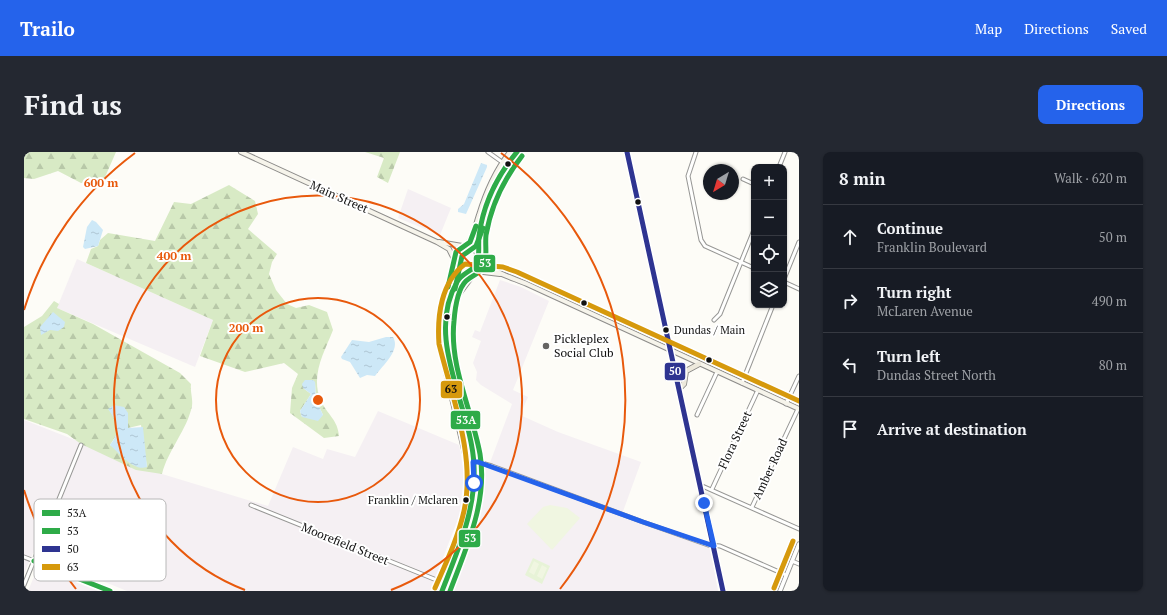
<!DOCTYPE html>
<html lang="en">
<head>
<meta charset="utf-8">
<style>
	body { margin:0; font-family:"PT Serif",serif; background:#242831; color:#f1f3f6 }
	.controls { position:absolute; right:12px; top:12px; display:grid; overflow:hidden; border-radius:8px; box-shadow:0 1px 3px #0004 }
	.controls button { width:36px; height:36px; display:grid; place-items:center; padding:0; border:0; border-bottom:1px solid #363941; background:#171b24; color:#f1f3f6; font:20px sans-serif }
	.compass { position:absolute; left:679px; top:12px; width:36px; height:36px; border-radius:50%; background:#171b24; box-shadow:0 1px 3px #0004; rotate:218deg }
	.stop { position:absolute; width:12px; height:12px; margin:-9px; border:3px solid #2563eb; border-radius:50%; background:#fff }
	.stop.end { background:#2563eb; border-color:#fff; box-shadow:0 1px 4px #0008 }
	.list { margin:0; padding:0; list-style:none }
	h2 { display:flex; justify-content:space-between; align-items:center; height:52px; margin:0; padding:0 16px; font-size:17px }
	h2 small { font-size:13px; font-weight:400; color:#9ea1a6 }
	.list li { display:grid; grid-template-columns:26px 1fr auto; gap:12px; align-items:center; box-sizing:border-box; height:64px; padding:0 16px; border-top:1px solid #363941 }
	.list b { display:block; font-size:15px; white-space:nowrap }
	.list p { margin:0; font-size:13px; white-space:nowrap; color:#9ea1a6 }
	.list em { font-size:13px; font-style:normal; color:#9ea1a6 }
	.icon { flex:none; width:22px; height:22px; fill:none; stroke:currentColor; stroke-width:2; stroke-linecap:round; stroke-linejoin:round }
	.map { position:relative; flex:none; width:775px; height:439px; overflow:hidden; border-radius:8px }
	header { display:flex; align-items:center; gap:24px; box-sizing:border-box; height:56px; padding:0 20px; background:#2563eb; color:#fff }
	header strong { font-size:19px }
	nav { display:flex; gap:22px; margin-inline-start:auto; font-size:14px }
	.intro { display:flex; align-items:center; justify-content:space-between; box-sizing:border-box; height:96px; padding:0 24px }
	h1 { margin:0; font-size:28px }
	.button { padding:10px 18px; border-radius:8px; background:#2563eb; color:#fff; font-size:14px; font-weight:700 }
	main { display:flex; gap:24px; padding:0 24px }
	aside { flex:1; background:#171b24; border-radius:8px; box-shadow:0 1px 3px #0004 }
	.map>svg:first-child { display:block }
	.industrial { fill:#f5f0f3 }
	.forest { fill:url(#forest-firs); fill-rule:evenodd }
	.park { fill:#e7f3d7 }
	.pitch { fill:#f0f6e1 }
	.water { fill:url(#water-ripples) }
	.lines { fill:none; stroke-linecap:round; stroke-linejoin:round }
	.minor-casing { stroke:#979795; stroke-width:5 }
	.tertiary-casing { stroke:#979795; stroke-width:5.5 }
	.secondary-casing { stroke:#8e8d8b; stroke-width:6 }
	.primary-casing { stroke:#858482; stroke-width:6 }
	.minor { stroke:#fffffe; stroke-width:3 }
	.tertiary { stroke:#fffffe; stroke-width:3.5 }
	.secondary { stroke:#f6f4eb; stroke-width:4 }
	.primary { stroke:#ede9dc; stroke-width:4.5 }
	.bus-1-casing { stroke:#fff; stroke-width:8 }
	.bus-2-casing { stroke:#fff; stroke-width:8 }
	.bus-3-casing { stroke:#fff; stroke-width:8 }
	.bus-4-casing { stroke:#fff; stroke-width:8 }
	.bus-1 { stroke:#2eab48; stroke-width:5 }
	.bus-2 { stroke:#2eab48; stroke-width:5 }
	.bus-3 { stroke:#2e3491; stroke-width:5 }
	.bus-4 { stroke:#d6990c; stroke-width:5 }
	.route { stroke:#2563eb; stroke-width:5 }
	.ring { fill:none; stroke:#e8590c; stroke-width:2 }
	.bus-dot { fill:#111; stroke:#fff; stroke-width:1.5 }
	.poi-dot { fill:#646362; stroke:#fff; stroke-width:1.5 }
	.labels { text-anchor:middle; stroke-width:4; stroke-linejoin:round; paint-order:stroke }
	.bus-label { font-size:11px; fill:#111; stroke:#fff; text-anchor:start }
	.street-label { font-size:12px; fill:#111; stroke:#fff }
	.poi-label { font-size:12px; fill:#111; stroke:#fff; text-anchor:start }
	.key { fill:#fff; stroke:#b8b8b8; stroke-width:1 }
	.key-label { font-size:11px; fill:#111 }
	.centre { fill:#e8590c; stroke:#fff; stroke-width:2 }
	.ring-label { font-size:12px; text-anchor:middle; font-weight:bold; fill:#e8590c; stroke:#fff; stroke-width:4; stroke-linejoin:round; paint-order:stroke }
	.line-badge { stroke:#fff; stroke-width:1.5 }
	.badge-label { font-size:11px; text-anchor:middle; font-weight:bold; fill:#fff }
	.pale-badge-label { font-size:11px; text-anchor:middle; font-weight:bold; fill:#111 }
</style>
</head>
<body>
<header>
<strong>Trailo</strong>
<nav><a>Map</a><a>Directions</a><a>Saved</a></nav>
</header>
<div class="intro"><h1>Find us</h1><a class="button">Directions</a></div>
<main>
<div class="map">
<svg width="775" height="439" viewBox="0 0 775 439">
	<defs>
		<pattern id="forest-firs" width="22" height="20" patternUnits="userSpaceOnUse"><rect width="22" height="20" fill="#d8eac5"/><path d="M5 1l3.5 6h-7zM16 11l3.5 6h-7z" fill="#b8c8a8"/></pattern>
		<pattern id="water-ripples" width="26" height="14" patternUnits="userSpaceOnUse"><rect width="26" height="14" fill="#cde8f7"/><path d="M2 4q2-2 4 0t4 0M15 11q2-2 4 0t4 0" fill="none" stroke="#afc6d3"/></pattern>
	</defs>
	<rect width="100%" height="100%" fill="#fdfcf7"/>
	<g class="industrial">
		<polygon points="384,37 427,56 416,83 374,66"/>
		<polygon points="53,107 189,168 171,215 33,156"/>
		<polygon points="476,128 497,135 525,149 489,238 504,245 496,263 534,280 617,310 597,365 686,395 694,439 422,439 449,372 456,317 464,316 488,252 457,233 452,228 453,220 449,211 457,189 448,185 451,178 456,180"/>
		<polygon points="354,259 435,293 440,320 436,362 406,439 103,439 9,401 0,422 0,268 138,322 244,354 269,295 299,307 303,297 331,305"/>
		<polygon points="14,415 74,439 4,439"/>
	</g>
	<g class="forest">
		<polygon points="0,0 92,0 78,32 57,31 34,19 10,27 0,26"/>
		<polygon points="341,0 376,0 364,31 353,25 360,6"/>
		<path d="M205,33L231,49L234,62L224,77L253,102L248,110L245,122L252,138L263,152L272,156L285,153L303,160L309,178C300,201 286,224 297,249C303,262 314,268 315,284L300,286L266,261L268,236L274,222L260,211L221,220L176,204L189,168L62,111L67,97L74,94L76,88L84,81L131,89L150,50L167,52ZM291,230L292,248L299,263L278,265L276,259L287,242L279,236Z"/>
		<path d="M30,149L35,152L33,156L69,172L156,221L167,232C166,239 169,247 168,254C163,278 144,298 138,322L112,318L57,292L43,282L0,267V175L18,164ZM85,257L104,276L117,273L123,315L86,293C97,278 95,273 85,257Z"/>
	</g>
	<polygon class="park" points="509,406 526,414 518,432 501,423"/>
	<g class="pitch">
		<polygon points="526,353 543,356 556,366 528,398 503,372 519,355"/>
		<polygon points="510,409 515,412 510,423 505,420"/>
		<polygon points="518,413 523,416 518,427 513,424"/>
	</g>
	<g class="water">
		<polygon points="457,11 463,13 463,15 442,62 434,60 434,57 440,52"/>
		<polygon points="68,68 72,70 79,78 74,94 61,97 59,95 63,75"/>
		<polygon points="29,160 41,170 40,175 34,179 26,178 17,183 16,175"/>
		<path d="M362,185H369C377,198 359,213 351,224L343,223L336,226L326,210L318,207L317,205L328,188L345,190Z"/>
		<polygon points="281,228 289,228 291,230 292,248 299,263 294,269 278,265 276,259 287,242 279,236 278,232"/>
		<path d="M90,253L100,255L104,261V276L119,275L123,315C110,320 95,301 86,293C97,280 94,271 84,257Z"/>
	</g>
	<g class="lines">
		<defs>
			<g id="minor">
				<polyline points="464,0 478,10"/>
				<polyline points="672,0 664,24 677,88 681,94 730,116"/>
				<polyline points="755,15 761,0"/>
				<polyline points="719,27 730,32"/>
				<polyline points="760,127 775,90"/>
				<polyline points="760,130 775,137"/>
				<polyline points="690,168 696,162 730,78"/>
				<polyline points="718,231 749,153"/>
				<polyline points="762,252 775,224"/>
				<polyline points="673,263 693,220"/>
				<polyline points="443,310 454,310 468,314 619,370 684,393 696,394 762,423"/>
				<polyline points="676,333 775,377"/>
				<polyline points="688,337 734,238"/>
				<polyline points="227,353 415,429"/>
				<polyline points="728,355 774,257"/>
				<polyline points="0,405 86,439"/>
				<polyline points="768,409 775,412"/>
				<polyline points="0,433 57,293"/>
			</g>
			<polyline id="tertiary" points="756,439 775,392"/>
			<g id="secondary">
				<polyline points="217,0 413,90 425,97 430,107"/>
				<polyline points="415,90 438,94"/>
				<circle cx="442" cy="106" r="12"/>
				<path d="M442,94C450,85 451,75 455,63C462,40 471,19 486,0"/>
				<path d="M454,104C450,73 472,23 493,0"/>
				<path d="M455,106C466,120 487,125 503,132L775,257"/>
				<polyline points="451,119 476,122"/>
				<polyline points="426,160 435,142 452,119"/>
				<polyline points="411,439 439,367 444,332 442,306 418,203 416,182 418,156 431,109"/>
				<path d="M418,439C428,413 441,386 447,359C458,307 433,242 422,190C421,169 424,130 444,118"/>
			</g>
			<g id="primary">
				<polyline points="603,0 699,439"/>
				<polyline points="655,237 660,232 662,219 675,212"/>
			</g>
		</defs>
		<use href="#minor" class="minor-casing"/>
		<use href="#tertiary" class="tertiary-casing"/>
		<use href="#secondary" class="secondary-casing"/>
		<use href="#primary" class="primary-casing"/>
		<use href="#minor" class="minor"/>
		<use href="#tertiary" class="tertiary"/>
		<use href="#secondary" class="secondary"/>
		<use href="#primary" class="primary"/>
		<defs>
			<g id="bus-1">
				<polyline points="424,135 432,100 446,90 452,74"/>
				<polyline points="10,409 86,439"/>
				<path d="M418,439C434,398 452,358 450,314C448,256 400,187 433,130C438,121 447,120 453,112C456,103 454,94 455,84C459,53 473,24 493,0"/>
			</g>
			<g id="bus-2">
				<polyline points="431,137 438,104 452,94 459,76"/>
				<path d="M426,439C442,396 464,350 456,302C448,258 425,214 430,169C431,156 433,138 442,129C449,122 458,122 461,111C463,102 461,92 462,83C467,54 480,27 498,4"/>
			</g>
			<polyline id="bus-3" points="603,0 699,439"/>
			<g id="bus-4">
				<path d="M411,436C422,411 434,386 440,359C452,304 428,245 415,192C413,164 417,130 441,112L479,115L493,120L775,249"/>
				<polyline points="750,436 769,389"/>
			</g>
		</defs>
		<use href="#bus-1" class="bus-1-casing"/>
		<use href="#bus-2" class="bus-2-casing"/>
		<use href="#bus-3" class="bus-3-casing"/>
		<use href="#bus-4" class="bus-4-casing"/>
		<use href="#bus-1" class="bus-1"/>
		<use href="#bus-2" class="bus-2"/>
		<use href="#bus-3" class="bus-3"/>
		<use href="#bus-4" class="bus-4"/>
	</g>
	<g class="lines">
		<polyline class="route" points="450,331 449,310 454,310 619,370 690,394 680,351"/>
	</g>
	<g class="ring">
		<circle cx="294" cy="248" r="102"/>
		<path d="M221 438A204 204 0 1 1 367 438"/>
		<path d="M52 437A307 307 0 0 1 0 338M0 158A307 307 0 0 1 111 1M477 1A307 307 0 0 1 536 437"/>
	</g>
	<g class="bus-dot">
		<circle cx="484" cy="12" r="3.5"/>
		<circle cx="614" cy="50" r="3.5"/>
		<circle cx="560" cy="151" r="3.5"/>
		<circle cx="423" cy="165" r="3.5"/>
		<circle cx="642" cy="178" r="3.5"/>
		<circle cx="685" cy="208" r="3.5"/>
		<circle cx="442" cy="348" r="3.5"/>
	</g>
	<circle class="poi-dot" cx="522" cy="194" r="4"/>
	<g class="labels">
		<g class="bus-label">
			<text x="650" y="182">Dundas / Main</text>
			<text x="434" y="352" text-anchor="end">Franklin / Mclaren</text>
		</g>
		<g class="street-label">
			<text transform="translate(315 45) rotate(24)" y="4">Main Street</text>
			<text transform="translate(711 288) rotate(-65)" y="4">Flora Street</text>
			<text transform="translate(746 317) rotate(-65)" y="4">Amber Road</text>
			<text transform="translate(321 392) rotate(22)" y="4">Moorefield Street</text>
		</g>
		<g class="poi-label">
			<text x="530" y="191">Pickleplex<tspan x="530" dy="14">Social Club</tspan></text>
		</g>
	</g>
	<rect x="10" y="347" width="132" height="82" rx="6" class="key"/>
	<rect x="18" y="358" width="18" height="6" fill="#2eab48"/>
	<rect x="18" y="376" width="18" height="6" fill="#2eab48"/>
	<rect x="18" y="394" width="18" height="6" fill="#2e3491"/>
	<rect x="18" y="412" width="18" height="6" fill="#d6990c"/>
	<g class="key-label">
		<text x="43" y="365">53A</text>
		<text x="43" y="383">53</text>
		<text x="43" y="401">50</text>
		<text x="43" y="419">63</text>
	</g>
	<circle cx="294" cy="248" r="6" class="centre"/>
	<g class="ring-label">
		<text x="77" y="35">600 m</text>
		<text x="150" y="108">400 m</text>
		<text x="222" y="180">200 m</text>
	</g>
	<g class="line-badge">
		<rect x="449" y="102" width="23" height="19" rx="4" fill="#2eab48"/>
		<rect x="640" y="210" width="22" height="19" rx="4" fill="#2e3491"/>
		<rect x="416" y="228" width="23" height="19" rx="4" fill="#d6990c"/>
		<rect x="426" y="258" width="31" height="20" rx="4" fill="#2eab48"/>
		<rect x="434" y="377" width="23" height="19" rx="4" fill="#2eab48"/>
	</g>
	<g class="badge-label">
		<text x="461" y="115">53</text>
		<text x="651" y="223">50</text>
		<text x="442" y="272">53A</text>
		<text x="446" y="390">53</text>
	</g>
	<g class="pale-badge-label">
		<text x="427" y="241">63</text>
	</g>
</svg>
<div class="controls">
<button>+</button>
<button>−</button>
<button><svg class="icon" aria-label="locate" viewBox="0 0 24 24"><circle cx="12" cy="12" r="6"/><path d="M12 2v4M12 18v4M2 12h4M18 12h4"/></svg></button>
<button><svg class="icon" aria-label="layers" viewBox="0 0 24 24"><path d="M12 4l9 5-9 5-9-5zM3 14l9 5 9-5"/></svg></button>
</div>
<svg class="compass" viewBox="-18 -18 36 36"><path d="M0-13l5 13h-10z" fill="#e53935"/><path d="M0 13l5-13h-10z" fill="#9ea1a6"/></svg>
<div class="stop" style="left:450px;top:331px"></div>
<div class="stop end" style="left:680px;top:351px"></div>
</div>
<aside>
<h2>8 min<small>Walk · 620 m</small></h2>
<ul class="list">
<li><svg class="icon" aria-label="ahead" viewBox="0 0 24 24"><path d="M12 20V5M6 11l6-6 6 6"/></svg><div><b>Continue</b><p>Franklin Boulevard</p></div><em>50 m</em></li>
<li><svg class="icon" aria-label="right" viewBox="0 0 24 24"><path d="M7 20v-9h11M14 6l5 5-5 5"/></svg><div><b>Turn right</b><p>McLaren Avenue</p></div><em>490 m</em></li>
<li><svg class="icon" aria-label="left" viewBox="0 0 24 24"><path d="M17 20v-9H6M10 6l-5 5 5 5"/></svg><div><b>Turn left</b><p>Dundas Street North</p></div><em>80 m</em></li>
<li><svg class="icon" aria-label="arrive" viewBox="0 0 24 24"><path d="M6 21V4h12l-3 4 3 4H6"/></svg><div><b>Arrive at destination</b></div></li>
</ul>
</aside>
</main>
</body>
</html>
